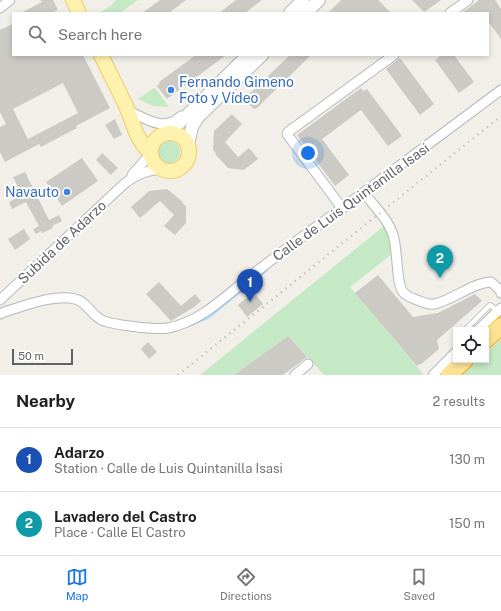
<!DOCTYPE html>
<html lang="en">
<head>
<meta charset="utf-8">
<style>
	body { margin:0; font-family:"Public Sans",sans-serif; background:#f2f2f2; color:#202124 }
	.controls { position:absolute; right:12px; bottom:12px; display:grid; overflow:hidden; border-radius:0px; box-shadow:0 2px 6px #0003 }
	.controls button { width:36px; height:36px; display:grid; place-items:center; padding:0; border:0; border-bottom:1px solid #e0e0e0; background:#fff; color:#202124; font:20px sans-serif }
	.scale { position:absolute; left:12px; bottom:10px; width:61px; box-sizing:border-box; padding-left:4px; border:2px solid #5f6368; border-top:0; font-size:11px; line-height:14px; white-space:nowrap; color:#5f6368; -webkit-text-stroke:3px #fff; paint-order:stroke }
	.you { position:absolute; left:308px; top:153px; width:14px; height:14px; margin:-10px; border:3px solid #fff; border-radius:50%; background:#1a73e8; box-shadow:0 0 0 6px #1a73e833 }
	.badge { display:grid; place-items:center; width:26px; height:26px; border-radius:50%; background:#1a73e8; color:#fff; font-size:13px; font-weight:700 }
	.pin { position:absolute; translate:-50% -33px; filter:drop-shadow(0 1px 2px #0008) }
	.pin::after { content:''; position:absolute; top:21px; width:14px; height:12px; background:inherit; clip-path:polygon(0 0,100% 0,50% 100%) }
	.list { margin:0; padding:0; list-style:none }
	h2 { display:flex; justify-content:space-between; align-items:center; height:52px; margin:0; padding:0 16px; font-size:17px }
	h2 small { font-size:13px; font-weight:400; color:#757577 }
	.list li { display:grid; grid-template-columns:26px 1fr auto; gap:12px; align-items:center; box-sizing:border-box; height:64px; padding:0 16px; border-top:1px solid #e0e0e0 }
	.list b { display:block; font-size:15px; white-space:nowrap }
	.list p { margin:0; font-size:13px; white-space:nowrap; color:#757577 }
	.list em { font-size:13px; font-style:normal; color:#757577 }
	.icon { flex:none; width:22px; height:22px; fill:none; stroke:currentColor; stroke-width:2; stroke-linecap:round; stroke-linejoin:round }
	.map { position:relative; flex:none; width:501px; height:375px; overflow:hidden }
	.search { position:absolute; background:#fff; box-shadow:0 2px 6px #0003; left:12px; right:12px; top:12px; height:44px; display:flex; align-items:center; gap:10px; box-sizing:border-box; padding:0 14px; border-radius:0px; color:#757577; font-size:15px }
	.sheet { height:180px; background:#fff }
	nav { display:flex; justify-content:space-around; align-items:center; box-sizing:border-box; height:56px; border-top:1px solid #e0e0e0; background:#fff; font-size:11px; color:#757577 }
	nav a { display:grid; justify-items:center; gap:2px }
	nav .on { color:#1a73e8 }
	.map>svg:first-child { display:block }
	.green { fill:#c5e8c5 }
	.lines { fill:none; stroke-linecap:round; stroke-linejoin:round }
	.stream { stroke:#aadaff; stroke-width:2.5 }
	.building { fill:#cccac5; fill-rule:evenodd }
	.lane-casing { stroke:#b5b8bc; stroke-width:6 }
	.street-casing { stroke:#b5b8bc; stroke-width:11 }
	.secondary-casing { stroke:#b6babf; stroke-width:14 }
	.primary-casing { stroke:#f2c960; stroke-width:16 }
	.highway-casing { stroke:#f9ab00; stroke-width:18 }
	.lane { stroke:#fff; stroke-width:4.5 }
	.street { stroke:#fff; stroke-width:9 }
	.secondary { stroke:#fff; stroke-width:12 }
	.primary { stroke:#fff2af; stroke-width:14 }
	.highway { stroke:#fde293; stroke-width:16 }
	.rail { stroke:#b6b7b8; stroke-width:2.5; stroke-dasharray:1 5; stroke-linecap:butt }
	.shop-dot { fill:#3f7fe0; stroke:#fff; stroke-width:1.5 }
	.labels { text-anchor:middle; stroke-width:4; stroke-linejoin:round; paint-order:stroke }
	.shop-label { font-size:14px; fill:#366cbe; stroke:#fff; text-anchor:start }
	.street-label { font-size:14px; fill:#5f6368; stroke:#fff }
</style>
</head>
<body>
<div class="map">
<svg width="501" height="375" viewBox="0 0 501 375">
	<rect width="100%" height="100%" fill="#f1efe8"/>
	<g class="green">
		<polygon points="116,0 138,0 120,13 99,13 112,5 113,3"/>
		<polygon points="154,88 155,88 169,107 153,106 138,99"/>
		<circle cx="169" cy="152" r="11"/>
		<path d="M384,226C390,233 391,245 392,254L350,287L424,375H324L288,336L234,375H200Z"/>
		<polygon points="501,339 501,375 462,375 478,360 486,360 486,353"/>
	</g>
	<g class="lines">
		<polyline class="stream" points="186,327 209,317 267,270"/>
	</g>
	<g class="building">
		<polygon points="40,0 53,0 58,10 51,13 21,13 42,2"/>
		<polygon points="160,0 186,0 169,13 142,13"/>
		<polygon points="236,0 262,0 245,13 219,13"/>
		<polygon points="341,0 378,0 391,13 328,13"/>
		<polygon points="412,0 441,0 424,12"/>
		<polygon points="479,0 495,0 501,9 501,39 488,21 488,13 462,13"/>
		<path d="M13,24V55H83L110,108L76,126L77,128L41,147L39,144L5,162L0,152V127L6,124L0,112V30ZM63,83L78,113L28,139L13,109Z"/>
		<polygon points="196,55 226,55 167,99 157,86 160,83 159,82"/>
		<polygon points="290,55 311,55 257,108 254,109 244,99"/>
		<polygon points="441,55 454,55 474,82 459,93 435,60"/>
		<polygon points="400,58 434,104 420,115 386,69"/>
		<polygon points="361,88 363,91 367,89 402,136 388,146 361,110 322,139 349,175 335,186 297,135"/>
		<polygon points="232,114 242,124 225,142 238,157 249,148 258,159 244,170 228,168 215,154 216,153 213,150 214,131"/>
		<polygon points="115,119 122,135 114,139 105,125"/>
		<polygon points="102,153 118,168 111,175 96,160"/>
		<polygon points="82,158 98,181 62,206 46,182"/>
		<polygon points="25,172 49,220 59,215 62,221 52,226 53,228 42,233 41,231 36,234 33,229 39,226 26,202 12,209 9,202 22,195 13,177"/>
		<polygon points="167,189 183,202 182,203 186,206 186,223 175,235 164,226 174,215 160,201 140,218 131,207 149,191"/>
		<polygon points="24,229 30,239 15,250 8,239"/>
		<polygon points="378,275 413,317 438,313 475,294 482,301 437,340 439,349 420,365 419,364 417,366 355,293"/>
		<polygon points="159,282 181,306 195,294 201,301 194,307 171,321 146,294"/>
		<polygon points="254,292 263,304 247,317 238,305"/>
		<polygon points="288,336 307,357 283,375 234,375"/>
		<polygon points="148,342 157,352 149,359 141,349"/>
	</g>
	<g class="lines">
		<defs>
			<polyline id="lane" points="465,330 490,305 498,311"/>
			<g id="street">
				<polyline points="0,8 10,0"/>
				<polyline points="450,13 468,0"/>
				<path d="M127,110C145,118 163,133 181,116"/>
				<polyline points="132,175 146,159 151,156"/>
				<path d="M364,193C374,206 388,219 393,235C398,249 396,284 403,292C406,296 412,298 417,300C423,302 428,305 434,304C454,300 471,283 491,282L500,290L501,293"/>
				<polyline points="342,208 287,134 288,132 394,55"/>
				<path d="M0,300L124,184C137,174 145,171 161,169"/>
				<path d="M0,314L4,312C24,306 54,294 75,299C86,301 90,313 100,319C109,325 157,330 168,328C205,321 232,289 261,268C294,242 329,218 363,193C409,159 455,124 501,90"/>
				<polyline points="478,330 501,308"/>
				<polyline points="295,375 308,364"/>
				<polyline points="433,375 456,352"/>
			</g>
			<g id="secondary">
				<polyline points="290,13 303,0"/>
				<polyline points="306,13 319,0"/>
				<polyline points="170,132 248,55"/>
				<polyline points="188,144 192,127 198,117 262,55"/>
			</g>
			<g id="primary">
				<polyline points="73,0 79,13"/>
				<path d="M101,55C109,72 118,89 126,106C133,122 136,141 151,153"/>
				<circle cx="170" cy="152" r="19"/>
			</g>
			<g id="highway">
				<polyline points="486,340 501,326"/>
				<polyline points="449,375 465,360"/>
			</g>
		</defs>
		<use href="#lane" class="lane-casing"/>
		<use href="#street" class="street-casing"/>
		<use href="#secondary" class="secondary-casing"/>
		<use href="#primary" class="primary-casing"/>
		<use href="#highway" class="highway-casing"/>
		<use href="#lane" class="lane"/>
		<use href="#street" class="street"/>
		<use href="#secondary" class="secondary"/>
		<use href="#primary" class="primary"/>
		<use href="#highway" class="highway"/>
		<polyline class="rail" points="178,375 501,116"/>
	</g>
	<g class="shop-dot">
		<circle cx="171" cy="90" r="4"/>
		<circle cx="67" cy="192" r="4"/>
	</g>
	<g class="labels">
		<g class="shop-label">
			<text x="179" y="87">Fernando Gimeno<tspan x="179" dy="16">Foto y Vídeo</tspan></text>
			<text x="59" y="197" text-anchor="end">Navauto</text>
		</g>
		<g class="street-label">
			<text transform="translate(351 202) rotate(-36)" y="5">Calle de Luis Quintanilla Isasi</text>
			<text transform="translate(62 242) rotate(-43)" y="5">Subida de Adarzo</text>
		</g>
	</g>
</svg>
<div class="controls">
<button><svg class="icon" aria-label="locate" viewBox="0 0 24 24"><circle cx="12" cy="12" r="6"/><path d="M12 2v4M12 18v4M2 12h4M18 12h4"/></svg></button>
</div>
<div class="scale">50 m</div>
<div class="you"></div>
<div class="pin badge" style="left:250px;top:302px;background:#1a4fb4">1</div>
<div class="pin badge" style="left:440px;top:278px;background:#0f9aa8">2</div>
<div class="search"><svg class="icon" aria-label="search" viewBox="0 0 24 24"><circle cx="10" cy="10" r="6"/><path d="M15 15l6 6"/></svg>Search here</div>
</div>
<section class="sheet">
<h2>Nearby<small>2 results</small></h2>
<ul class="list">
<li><span class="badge" style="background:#1a4fb4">1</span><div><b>Adarzo</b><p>Station · Calle de Luis Quintanilla Isasi</p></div><em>130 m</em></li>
<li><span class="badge" style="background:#0f9aa8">2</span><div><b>Lavadero del Castro</b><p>Place · Calle El Castro</p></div><em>150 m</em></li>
</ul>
</section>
<nav>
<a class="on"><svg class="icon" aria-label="map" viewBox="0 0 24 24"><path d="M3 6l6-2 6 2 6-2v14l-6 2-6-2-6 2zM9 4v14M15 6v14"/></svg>Map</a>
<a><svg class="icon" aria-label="directions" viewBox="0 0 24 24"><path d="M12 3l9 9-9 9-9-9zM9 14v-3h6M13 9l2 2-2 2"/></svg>Directions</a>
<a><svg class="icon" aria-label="saved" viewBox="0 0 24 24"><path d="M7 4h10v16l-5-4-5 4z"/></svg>Saved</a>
</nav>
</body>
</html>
